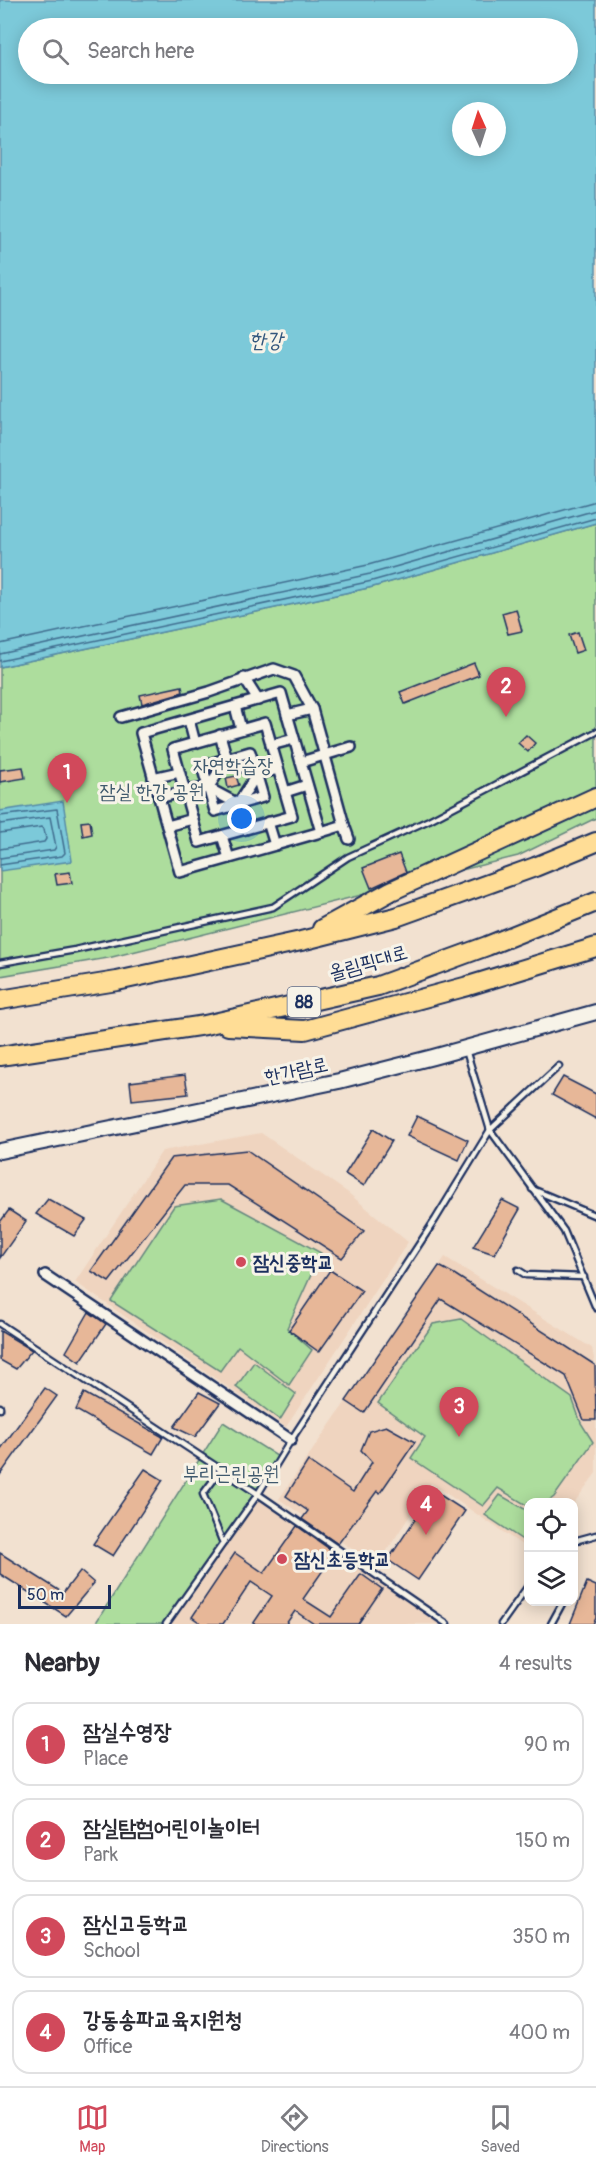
<!DOCTYPE html>
<html lang="en">
<head>
<meta charset="utf-8">
<style>
	body { margin:0; font-family:Pangolin,"Poor Story",sans-serif; background:#f7f7f7; color:#2b2b33 }
	.controls { position:absolute; right:18px; bottom:18px; display:grid; overflow:hidden; border-radius:12px; box-shadow:0 3px 15px #0003 }
	.controls button { width:54px; height:54px; display:grid; place-items:center; padding:0; border:0; border-bottom:2px solid #e1e1e2; background:#fff; color:#2b2b33; font:30px sans-serif }
	.compass { position:absolute; left:452px; top:102px; width:54px; height:54px; border-radius:50%; background:#fff; box-shadow:0 3px 15px #0003; rotate:357deg }
	.scale { position:absolute; left:18px; bottom:15px; width:93px; box-sizing:border-box; padding-left:6px; border:3px solid #1b2f5e; border-top:0; font-size:16px; line-height:21px; white-space:nowrap; color:#1b2f5e; -webkit-text-stroke:4px #f7f3e8; paint-order:stroke }
	.you { position:absolute; left:242px; top:819px; width:21px; height:21px; margin:-15px; border:4px solid #fff; border-radius:50%; background:#1a73e8; box-shadow:0 0 0 9px #1a73e833 }
	.badge { display:grid; place-items:center; width:39px; height:39px; border-radius:50%; background:#d1495b; color:#fff; font-size:20px; font-weight:700 }
	.pin { position:absolute; translate:-50% -50px; filter:drop-shadow(0 2px 3px #0008) }
	.pin::after { content:''; position:absolute; top:32px; width:21px; height:18px; background:inherit; clip-path:polygon(0 0,100% 0,50% 100%) }
	.list { margin:0; padding:0; list-style:none }
	h2 { display:flex; justify-content:space-between; align-items:center; height:78px; margin:0; padding:0 24px; font-size:26px }
	h2 small { font-size:20px; font-weight:400; color:#7c7c81 }
	.list li { display:grid; grid-template-columns:39px 1fr auto; gap:18px; align-items:center; box-sizing:border-box; height:84px; margin:0 12px 12px; padding:0 12px; border:2px solid #e1e1e2; border-radius:18px }
	.list b { display:block; font-size:22px; white-space:nowrap }
	.list p { margin:0; font-size:20px; white-space:nowrap; color:#7c7c81 }
	.list em { font-size:20px; font-style:normal; color:#7c7c81 }
	.icon { flex:none; width:33px; height:33px; fill:none; stroke:currentColor; stroke-width:2; stroke-linecap:round; stroke-linejoin:round }
	.map { position:relative; flex:none; width:596px; height:1624px; overflow:hidden }
	.search { position:absolute; background:#fff; box-shadow:0 3px 15px #0003; left:18px; right:18px; top:18px; height:66px; display:flex; align-items:center; gap:15px; box-sizing:border-box; padding:0 21px; border-radius:33px; color:#7c7c81; font-size:22px }
	.sheet { height:462px; background:#fff }
	nav { display:flex; justify-content:space-around; align-items:center; box-sizing:border-box; height:84px; border-top:2px solid #e1e1e2; background:#fff; font-size:16px; color:#7c7c81 }
	nav a { display:grid; justify-items:center; gap:3px }
	nav .on { color:#d1495b }
	.map>svg:first-child { display:block }
	.built { fill:#efd4bf }
	.green { fill:#addd9d; stroke:#64867e; stroke-width:1.5 }
	.water { fill:#7bc9d9; stroke:#558ba8; stroke-width:1.5; fill-rule:evenodd }
	.lines { fill:none; stroke-linecap:round; stroke-linejoin:round }
	.shore { stroke:#416d8f; stroke-width:1.5 }
	.building { fill:#e7b798; stroke:#1b2f5e; stroke-width:1.5 }
	.lane-casing { stroke:#1b2f5e; stroke-width:9 }
	.street-casing { stroke:#1b2f5e; stroke-width:14 }
	.secondary-casing { stroke:#1b2f5e; stroke-width:18 }
	.highway-casing { stroke:#1b2f5e; stroke-width:22 }
	.lane { stroke:#f7f3e8; stroke-width:4.5 }
	.street { stroke:#f7f3e8; stroke-width:9 }
	.secondary { stroke:#f7f3e8; stroke-width:14 }
	.highway { stroke:#ffdd96; stroke-width:18 }
	.poi-dot { fill:#d1495b; stroke:#f7f3e8; stroke-width:2 }
	.labels { text-anchor:middle; stroke-width:6; stroke-linejoin:round; paint-order:stroke }
	.shield { fill:#f7f3e8; stroke:#5d6a87; stroke-width:1.5 }
	.shield-label { font-size:18px; font-weight:bold; fill:#1b2f5e }
	.park-label { font-size:20px; fill:#405a6e; stroke:#f7f3e8 }
	.street-label { font-size:20px; fill:#1b2f5e; stroke:#f7f3e8 }
	.poi-label { font-size:20px; font-weight:bold; fill:#1b2f5e; stroke:#f7f3e8; text-anchor:start }
	.water-label { font-size:21px; font-style:italic; fill:#33567d; stroke:#f7f3e8 }
</style>
</head>
<body>
<div class="map">
<svg width="596" height="1624" viewBox="0 0 596 1624">
	<rect width="100%" height="100%" fill="#f2e1d0"/>
	<filter id="ink" filterUnits="userSpaceOnUse"><feTurbulence type="fractalNoise" baseFrequency=".0167" numOctaves="2"/><feDisplacementMap in="SourceGraphic" scale="12" xChannelSelector="R" yChannelSelector="G"/><feConvolveMatrix kernelMatrix="1 2 1 2 8 2 1 2 1" color-interpolation-filters="sRGB"/></filter>
	<g filter="url(#ink)">
		<g class="built">
			<polygon points="261,1133 347,1192 408,1242 286,1427 75,1282 162,1151"/>
			<polygon points="445,1257 592,1348 596,1369 596,1473 574,1503 528,1502 528,1549 431,1483 377,1566 279,1499"/>
			<polygon points="258,1494 447,1624 166,1624"/>
		</g>
		<g class="green">
			<polygon points="596,523 596,818 518,856 108,958 0,976 0,667 373,587"/>
			<polygon points="221,1199 321,1253 287,1328 312,1350 289,1385 238,1346 220,1371 111,1301 174,1206"/>
			<polygon points="461,1319 572,1398 581,1423 593,1442 554,1497 547,1502 528,1502 528,1506 498,1488 483,1506 411,1458 425,1437 378,1403 433,1324"/>
			<polygon points="254,1362 296,1394 280,1420 236,1387"/>
			<polygon points="223,1422 280,1458 258,1494 166,1624 95,1624"/>
			<polygon points="500,1495 528,1511 527,1543 485,1515"/>
		</g>
		<g class="water">
			<path d="M0,0H596V523L373,587L0,667ZM28,28H568V74H28ZM461,111H497V147H461Z"/>
			<polygon points="63,801 72,861 0,871 0,811"/>
		</g>
		<g class="lines">
			<g class="shore">
				<polyline points="0,644 368,565 596,501"/>
				<polyline points="0,654 370,574 596,510"/>
				<polyline points="0,661 372,581 596,518"/>
				<polyline points="0,816 57,809 65,853 62,856 0,865"/>
				<polyline points="0,824 50,817 56,847 54,850 0,858"/>
				<polyline points="0,833 42,827 44,829 46,839 44,842 0,849"/>
			</g>
		</g>
		<g class="building">
			<polygon points="516,609 522,631 508,634 502,613"/>
			<polygon points="578,632 584,650 575,653 569,635"/>
			<polygon points="474,663 479,675 405,704 400,692"/>
			<polygon points="182,686 183,692 142,704 140,695"/>
			<polygon points="526,735 535,743 528,752 518,743"/>
			<polygon points="23,767 25,778 0,782 0,770"/>
			<polygon points="236,776 239,785 228,788 226,778"/>
			<polygon points="90,821 92,834 83,836 81,822"/>
			<polygon points="399,854 406,872 371,888 363,868"/>
			<polygon points="70,872 72,883 57,885 55,874"/>
			<polygon points="185,1075 188,1094 132,1100 130,1082"/>
			<polygon points="563,1077 596,1094 596,1119 552,1095"/>
			<polygon points="417,1116 468,1140 459,1160 407,1136"/>
			<polygon points="373,1129 392,1141 364,1186 345,1174"/>
			<polygon points="247,1150 364,1231 342,1258 228,1185 185,1185 109,1282 91,1271 171,1158"/>
			<polygon points="48,1199 86,1220 74,1236 36,1214"/>
			<polygon points="502,1200 520,1209 494,1254 473,1247"/>
			<polygon points="9,1210 26,1221 0,1258 0,1222"/>
			<polygon points="439,1266 454,1274 595,1365 596,1420 584,1420 566,1376 441,1299 364,1413 346,1401"/>
			<polygon points="330,1270 362,1291 319,1352 289,1330"/>
			<polygon points="89,1312 106,1324 80,1362 66,1352"/>
			<polygon points="0,1331 32,1350 16,1369 0,1360"/>
			<polygon points="45,1388 57,1396 0,1475 0,1450"/>
			<polygon points="199,1392 220,1403 195,1437 174,1427"/>
			<polygon points="84,1393 163,1437 153,1454 76,1410"/>
			<polygon points="386,1426 415,1442 380,1493 377,1491 338,1544 302,1519 308,1511 286,1496 308,1461 353,1492 372,1462 361,1450 369,1431"/>
			<polygon points="145,1469 163,1480 113,1556 93,1544"/>
			<polygon points="434,1491 465,1511 418,1580 388,1560"/>
			<polygon points="297,1526 335,1553 303,1599 331,1617 361,1574 382,1589 358,1624 314,1624 295,1611 286,1624 253,1624 272,1596 251,1582 223,1624 202,1624 192,1617 235,1553 264,1573"/>
			<polygon points="0,1553 63,1593 80,1571 94,1583 66,1616 0,1574"/>
			<polygon points="587,1582 596,1586 596,1618 593,1624 570,1624"/>
		</g>
		<g class="lines">
			<defs>
				<g id="lane">
					<polyline points="0,963 75,950 273,907 348,857 429,820 596,732"/>
					<polyline points="466,1050 490,1130 564,1231 596,1308"/>
					<polyline points="532,1189 596,1216"/>
					<polyline points="518,1270 526,1275 584,1277"/>
					<polyline points="0,1324 258,1494 166,1624"/>
					<polyline points="0,1407 0,1409"/>
					<polyline points="221,1470 203,1494 223,1543"/>
					<polyline points="574,1541 596,1535"/>
					<polyline points="447,1624 258,1494 291,1440 435,1220 490,1130 559,1066"/>
					<polyline points="501,1624 528,1586"/>
					<polyline points="551,1624 563,1602"/>
				</g>
				<g id="street">
					<polyline points="244,678 258,700"/>
					<polygon points="281,693 321,832 180,872 141,733"/>
					<polyline points="235,706 241,729"/>
					<polyline points="287,715 312,709"/>
					<polyline points="121,717 209,692 274,669 294,676 312,709 344,825 321,832"/>
					<polyline points="189,720 195,743"/>
					<polygon points="265,723 292,816 199,842 173,749"/>
					<polyline points="220,735 227,759"/>
					<polyline points="271,745 294,739"/>
					<polygon points="250,752 263,797 215,811 202,766"/>
					<polyline points="301,762 351,747"/>
					<polyline points="257,774 278,769"/>
					<polyline points="153,778 179,772"/>
					<polyline points="285,792 307,785"/>
					<polyline points="159,798 185,791 208,788"/>
					<polyline points="238,804 257,774 227,759 208,788 238,804 245,829"/>
					<polyline points="268,822 275,845"/>
					<polyline points="344,825 349,839"/>
					<polyline points="167,826 193,819"/>
					<polyline points="222,836 229,858"/>
					<polyline points="45,1275 291,1440"/>
				</g>
				<polyline id="secondary" points="0,1151 339,1081 433,1057 596,1012"/>
				<g id="highway">
					<polyline points="322,929 391,891 596,797"/>
					<polyline points="0,1000 117,981 301,941 396,917 535,867 596,842"/>
					<polyline points="228,1026 305,1030 468,986 596,947"/>
					<polyline points="0,1056 205,1025 378,986 487,946 596,902"/>
				</g>
			</defs>
			<use href="#lane" class="lane-casing"/>
			<use href="#street" class="street-casing"/>
			<use href="#secondary" class="secondary-casing"/>
			<use href="#highway" class="highway-casing"/>
			<use href="#lane" class="lane"/>
			<use href="#street" class="street"/>
			<use href="#secondary" class="secondary"/>
			<use href="#highway" class="highway"/>
		</g>
	</g>
	<g class="poi-dot">
		<circle cx="241" cy="1262" r="6"/>
		<circle cx="282" cy="1559" r="6"/>
	</g>
	<g class="labels">
		<rect class="shield" x="287.5" y="987" width="33" height="30" rx="4.5"/>
		<g class="shield-label">
			<text x="304" y="1008">88</text>
		</g>
		<g class="park-label">
			<text x="233" y="772">자연학습장</text>
			<text x="152" y="798">잠실 한강 공원</text>
			<text x="231" y="1480">부리근린공원</text>
		</g>
		<g class="street-label">
			<text transform="translate(368 962) rotate(-16)" y="7">올림픽대로</text>
			<text transform="translate(296 1070) rotate(-12)" y="7">한가람로</text>
		</g>
		<g class="poi-label">
			<text x="253" y="1269">잠신중학교</text>
			<text x="294" y="1566">잠신초등학교</text>
		</g>
		<g class="water-label">
			<text x="266" y="347">한강</text>
		</g>
	</g>
</svg>
<div class="controls">
<button><svg class="icon" aria-label="locate" viewBox="0 0 24 24"><circle cx="12" cy="12" r="6"/><path d="M12 2v4M12 18v4M2 12h4M18 12h4"/></svg></button>
<button><svg class="icon" aria-label="layers" viewBox="0 0 24 24"><path d="M12 4l9 5-9 5-9-5zM3 14l9 5 9-5"/></svg></button>
</div>
<svg class="compass" viewBox="-18 -18 36 36"><path d="M0-13l5 13h-10z" fill="#e53935"/><path d="M0 13l5-13h-10z" fill="#7c7c81"/></svg>
<div class="scale">50 m</div>
<div class="you"></div>
<div class="pin badge" style="left:67px;top:803px">1</div>
<div class="pin badge" style="left:506px;top:717px">2</div>
<div class="pin badge" style="left:459px;top:1437px">3</div>
<div class="pin badge" style="left:426px;top:1535px">4</div>
<div class="search"><svg class="icon" aria-label="search" viewBox="0 0 24 24"><circle cx="10" cy="10" r="6"/><path d="M15 15l6 6"/></svg>Search here</div>
</div>
<section class="sheet">
<h2>Nearby<small>4 results</small></h2>
<ul class="list">
<li><span class="badge">1</span><div><b>잠실수영장</b><p>Place</p></div><em>90 m</em></li>
<li><span class="badge">2</span><div><b>잠실탐험어린이놀이터</b><p>Park</p></div><em>150 m</em></li>
<li><span class="badge">3</span><div><b>잠신고등학교</b><p>School</p></div><em>350 m</em></li>
<li><span class="badge">4</span><div><b>강동송파교육지원청</b><p>Office</p></div><em>400 m</em></li>
</ul>
</section>
<nav>
<a class="on"><svg class="icon" aria-label="map" viewBox="0 0 24 24"><path d="M3 6l6-2 6 2 6-2v14l-6 2-6-2-6 2zM9 4v14M15 6v14"/></svg>Map</a>
<a><svg class="icon" aria-label="directions" viewBox="0 0 24 24"><path d="M12 3l9 9-9 9-9-9zM9 14v-3h6M13 9l2 2-2 2"/></svg>Directions</a>
<a><svg class="icon" aria-label="saved" viewBox="0 0 24 24"><path d="M7 4h10v16l-5-4-5 4z"/></svg>Saved</a>
</nav>
</body>
</html>
